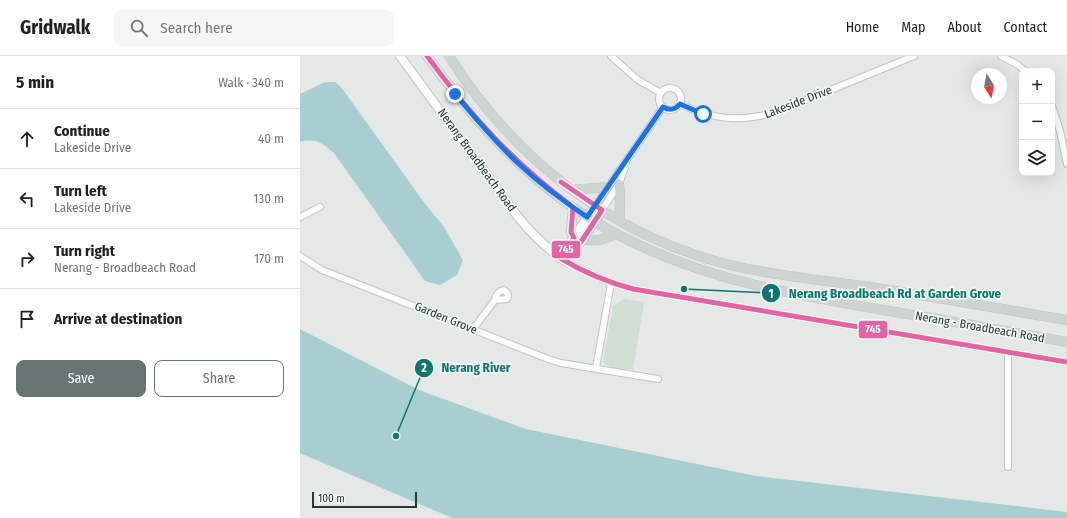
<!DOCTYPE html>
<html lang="en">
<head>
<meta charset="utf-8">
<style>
	body { margin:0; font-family:"Fira Sans Condensed",sans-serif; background:#f6f6f6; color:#202124 }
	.controls { position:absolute; right:12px; top:12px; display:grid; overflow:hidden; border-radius:8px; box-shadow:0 4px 16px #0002 }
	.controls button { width:36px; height:36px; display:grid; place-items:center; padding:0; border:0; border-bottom:1px solid #e0e0e0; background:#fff; color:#202124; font:20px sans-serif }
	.compass { position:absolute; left:671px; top:12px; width:36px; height:36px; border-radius:50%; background:#fff; box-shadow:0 4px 16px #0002; rotate:169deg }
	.scale { position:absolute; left:12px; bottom:10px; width:105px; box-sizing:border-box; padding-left:4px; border:2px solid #243933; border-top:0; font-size:11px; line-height:14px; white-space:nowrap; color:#243933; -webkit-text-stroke:3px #f2f7f4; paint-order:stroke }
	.stop { position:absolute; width:12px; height:12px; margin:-9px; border:3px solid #1a73e8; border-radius:50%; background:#fff }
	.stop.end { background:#1a73e8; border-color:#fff; box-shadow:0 1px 4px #0008 }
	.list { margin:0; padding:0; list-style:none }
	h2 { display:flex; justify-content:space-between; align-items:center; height:52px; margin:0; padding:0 16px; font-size:17px }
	h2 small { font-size:13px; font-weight:400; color:#757577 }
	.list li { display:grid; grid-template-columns:26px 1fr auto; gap:12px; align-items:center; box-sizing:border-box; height:60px; padding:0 16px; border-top:1px solid #e0e0e0 }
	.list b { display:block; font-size:15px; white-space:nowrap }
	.list p { margin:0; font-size:13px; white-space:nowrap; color:#757577 }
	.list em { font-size:13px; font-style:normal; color:#757577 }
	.actions { display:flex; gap:8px; padding:12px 16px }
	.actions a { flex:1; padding:9px 0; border:1px solid #677672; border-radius:8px; text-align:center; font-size:14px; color:#677672 }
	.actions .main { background:#677672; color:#fff }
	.icon { flex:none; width:22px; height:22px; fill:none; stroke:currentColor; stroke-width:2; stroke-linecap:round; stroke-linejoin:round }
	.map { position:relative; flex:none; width:767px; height:462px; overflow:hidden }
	header { display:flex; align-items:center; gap:24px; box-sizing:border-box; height:56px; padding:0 20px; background:#fff; border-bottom:1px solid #e0e0e0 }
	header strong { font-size:19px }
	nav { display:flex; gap:22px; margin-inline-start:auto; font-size:14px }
	.search { width:280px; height:36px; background:#f6f6f6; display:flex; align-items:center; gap:10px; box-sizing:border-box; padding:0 14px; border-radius:8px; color:#757577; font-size:15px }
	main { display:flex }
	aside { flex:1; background:#fff }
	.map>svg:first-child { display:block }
	.green { fill:#cfe0d3 }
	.water { fill:#a9ced2 }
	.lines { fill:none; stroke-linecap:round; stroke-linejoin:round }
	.street-casing { stroke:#c1c5c3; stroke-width:8 }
	.secondary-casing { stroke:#c0c6c3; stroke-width:10 }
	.primary-casing { stroke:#bdc4c2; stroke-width:10 }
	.street { stroke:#fbfcfb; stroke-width:6 }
	.secondary { stroke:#fbfcfb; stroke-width:8 }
	.primary { stroke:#ced4d2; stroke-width:9 }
	.bus-1-casing { stroke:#f2f7f4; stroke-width:8 }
	.bus-1 { stroke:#e463a4; stroke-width:5 }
	.route { stroke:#1a73e8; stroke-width:5 }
	.labels { text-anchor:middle; stroke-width:3.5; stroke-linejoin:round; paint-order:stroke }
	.street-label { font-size:12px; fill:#243933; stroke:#f2f7f4 }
	.leader { fill:none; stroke:#0f766e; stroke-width:1.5 }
	.callout-dot { fill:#0f766e; stroke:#f2f7f4; stroke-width:1.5 }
	.mark-label { font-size:12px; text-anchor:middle; font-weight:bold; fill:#fff }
	.callout-label { font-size:13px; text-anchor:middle; font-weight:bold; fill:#0f766e; stroke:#f2f7f4; stroke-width:3.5; stroke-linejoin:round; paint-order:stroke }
	.line-badge { stroke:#f2f7f4; stroke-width:1.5 }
	.badge-label { font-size:11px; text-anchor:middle; font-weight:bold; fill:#fff }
</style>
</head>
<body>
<header>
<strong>Gridwalk</strong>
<div class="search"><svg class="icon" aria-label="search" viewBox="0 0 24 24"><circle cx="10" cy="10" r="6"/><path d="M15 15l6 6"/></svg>Search here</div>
<nav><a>Home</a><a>Map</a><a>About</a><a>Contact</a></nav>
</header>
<main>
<aside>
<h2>5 min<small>Walk · 340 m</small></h2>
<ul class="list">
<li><svg class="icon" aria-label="ahead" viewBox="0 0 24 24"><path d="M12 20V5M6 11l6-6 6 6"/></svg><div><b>Continue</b><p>Lakeside Drive</p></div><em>40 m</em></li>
<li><svg class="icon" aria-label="left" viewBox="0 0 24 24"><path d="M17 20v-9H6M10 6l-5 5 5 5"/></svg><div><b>Turn left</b><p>Lakeside Drive</p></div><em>130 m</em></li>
<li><svg class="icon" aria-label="right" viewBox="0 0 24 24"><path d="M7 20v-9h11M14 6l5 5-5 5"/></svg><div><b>Turn right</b><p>Nerang - Broadbeach Road</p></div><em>170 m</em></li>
<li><svg class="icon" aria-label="arrive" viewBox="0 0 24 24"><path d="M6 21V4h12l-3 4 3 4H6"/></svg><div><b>Arrive at destination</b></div></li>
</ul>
<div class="actions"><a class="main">Save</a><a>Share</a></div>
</aside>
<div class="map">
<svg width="767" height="462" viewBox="0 0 767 462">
	<rect width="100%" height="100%" fill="#e4e8e6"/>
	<path class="green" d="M324,243L344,246L333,314C324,313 307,314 303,305L313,250Z"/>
	<g class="water">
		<path d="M25,26H35L41,31L123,145L144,171L163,204L157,219L140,229L125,225L34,97C22,87 16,82 0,86V38Z"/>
		<polygon points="0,273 119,334 226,373 456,420 767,456 767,462 152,462 0,397"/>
	</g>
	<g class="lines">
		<defs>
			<g id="street">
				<polyline points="311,0 338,24 361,37"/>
				<polyline points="701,0 718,9 725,15"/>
				<circle cx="370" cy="43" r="11"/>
				<path d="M380,48C414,64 438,66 474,57L614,0"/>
				<polyline points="752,50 760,75 767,108"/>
				<polyline points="295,150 363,51"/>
				<polyline points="302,154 319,128 326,108"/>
				<polyline points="0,161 20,151"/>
				<polyline points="0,200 22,214 248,303 261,307 358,323"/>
				<polyline points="267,206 301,223 333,233 767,306"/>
				<path d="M173,273L195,244C196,238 198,235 204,234C208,237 209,239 207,243L195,244"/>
				<polyline points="296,312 311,227"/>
				<polyline points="708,411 708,296"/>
			</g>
			<g id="secondary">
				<path d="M100,0L218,161C232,178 248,194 267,206L302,154"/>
				<polyline points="260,202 295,150"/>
			</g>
			<g id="primary">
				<path d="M127,0C172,62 223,121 289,162C379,219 479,236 583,254C644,264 706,275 767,286"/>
				<path d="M149,0C214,103 311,179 430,209C476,220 523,224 569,231C635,241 701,253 767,264"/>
				<path d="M319,128C321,140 319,152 320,165"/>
				<polyline points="272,134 307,131"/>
				<polyline points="273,151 271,176 274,182"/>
				<polyline points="282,184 300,184 316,178"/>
			</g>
		</defs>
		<use href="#street" class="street-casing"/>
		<use href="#secondary" class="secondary-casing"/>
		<use href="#primary" class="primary-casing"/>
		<use href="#street" class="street"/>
		<use href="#secondary" class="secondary"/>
		<use href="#primary" class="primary"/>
		<defs>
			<g id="bus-1">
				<path d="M127,0C171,60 213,106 273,151L271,176L274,182L260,202C283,216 307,226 333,233L767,306"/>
				<polyline points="261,126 302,154 271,201"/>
			</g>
		</defs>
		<use href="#bus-1" class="bus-1-casing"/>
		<use href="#bus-1" class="bus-1"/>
	</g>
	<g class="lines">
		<path class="route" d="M155,38C175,62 196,87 219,108C240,128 263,145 287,161L363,51C370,55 375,54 380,48L403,58"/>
	</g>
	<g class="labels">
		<g class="street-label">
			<text transform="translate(498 46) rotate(-21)" y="4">Lakeside Drive</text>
			<text transform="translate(177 104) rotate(54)" y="4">Nerang Broadbeach Road</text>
			<text transform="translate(146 262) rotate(22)" y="4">Garden Grove</text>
			<text transform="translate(680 271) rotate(10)" y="4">Nerang - Broadbeach Road</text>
		</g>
	</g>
	<path class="leader" d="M384 233L471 237M96 380L124 312"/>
	<g class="callout-dot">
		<circle cx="384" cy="233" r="4"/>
		<circle cx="96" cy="380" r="4"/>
		<circle cx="471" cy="237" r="10"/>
		<circle cx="124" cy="312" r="10"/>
	</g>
	<g class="mark-label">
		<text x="471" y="242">1</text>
		<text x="124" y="316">2</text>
	</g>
	<g class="callout-label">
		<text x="595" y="242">Nerang Broadbeach Rd at Garden Grove</text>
		<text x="176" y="316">Nerang River</text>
	</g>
	<g class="line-badge">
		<rect x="251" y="184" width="30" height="19" rx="4" fill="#e463a4"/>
		<rect x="558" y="264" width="30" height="19" rx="4" fill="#e463a4"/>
	</g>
	<g class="badge-label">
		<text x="266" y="197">745</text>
		<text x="573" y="277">745</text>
	</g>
</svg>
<div class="controls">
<button>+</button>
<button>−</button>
<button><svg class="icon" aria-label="layers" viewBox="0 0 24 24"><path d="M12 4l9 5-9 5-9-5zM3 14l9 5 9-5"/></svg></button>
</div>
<svg class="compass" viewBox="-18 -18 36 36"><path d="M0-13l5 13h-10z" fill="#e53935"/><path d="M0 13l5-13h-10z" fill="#757577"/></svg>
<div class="scale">100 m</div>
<div class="stop" style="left:403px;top:58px"></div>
<div class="stop end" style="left:155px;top:38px"></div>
</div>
</main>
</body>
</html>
